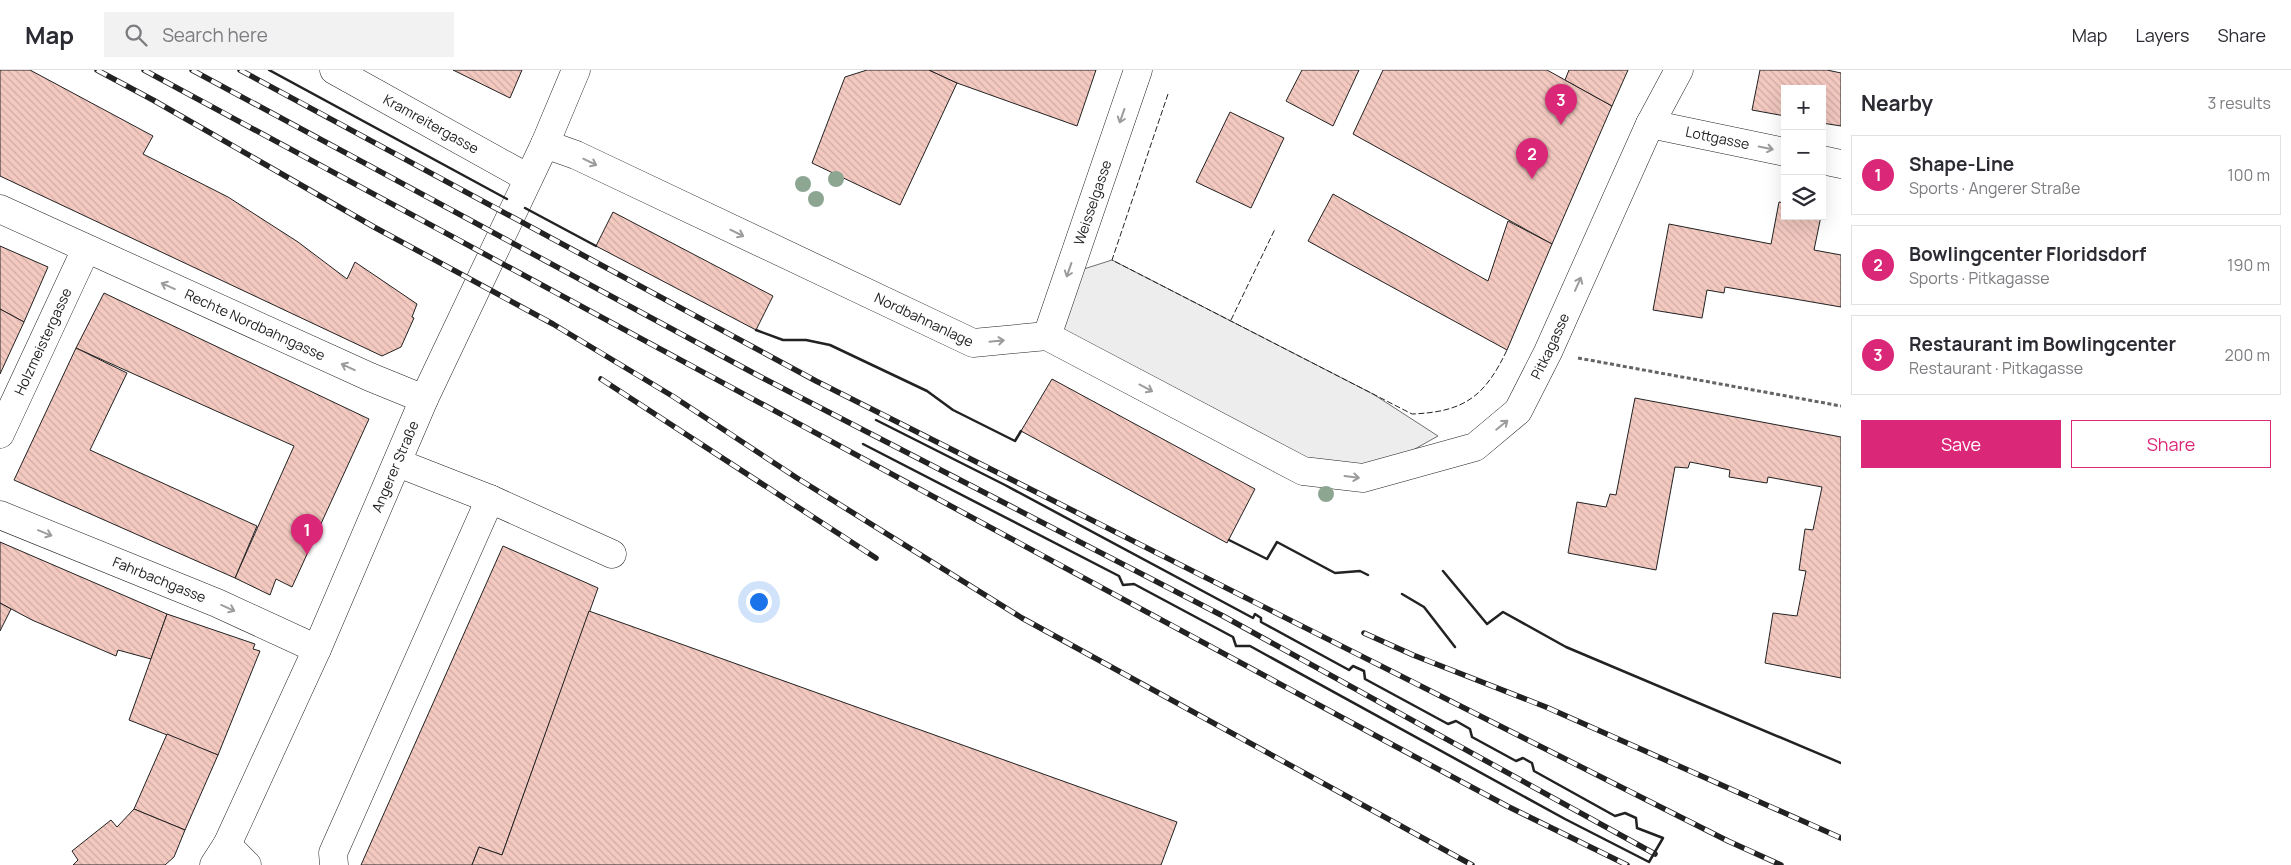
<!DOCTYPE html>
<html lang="en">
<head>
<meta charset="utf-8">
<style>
	body { margin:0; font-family:Manrope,sans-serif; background:#f2f2f3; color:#2b2b33 }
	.controls { position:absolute; right:15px; top:15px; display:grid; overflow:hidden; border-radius:0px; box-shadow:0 5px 20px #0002 }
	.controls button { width:45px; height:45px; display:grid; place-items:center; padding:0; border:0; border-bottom:1px solid #e1e1e2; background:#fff; color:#2b2b33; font:25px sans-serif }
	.you { position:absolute; left:758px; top:531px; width:18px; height:18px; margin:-12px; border:4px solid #fff; border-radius:50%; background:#1a73e8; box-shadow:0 0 0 8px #1a73e833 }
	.badge { display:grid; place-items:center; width:32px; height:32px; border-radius:50%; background:#db2777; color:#fff; font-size:16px; font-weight:700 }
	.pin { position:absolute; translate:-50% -41px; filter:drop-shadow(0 1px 2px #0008) }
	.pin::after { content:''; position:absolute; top:26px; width:18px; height:15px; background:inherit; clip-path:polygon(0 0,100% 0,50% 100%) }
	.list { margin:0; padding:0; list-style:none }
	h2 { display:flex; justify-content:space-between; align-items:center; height:65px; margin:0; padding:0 20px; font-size:21px }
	h2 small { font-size:16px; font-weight:400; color:#7c7c81 }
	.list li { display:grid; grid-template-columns:32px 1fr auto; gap:15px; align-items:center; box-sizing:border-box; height:80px; margin:0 10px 10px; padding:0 10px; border:1px solid #e1e1e2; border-radius:0px }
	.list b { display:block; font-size:19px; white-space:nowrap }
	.list p { margin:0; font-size:16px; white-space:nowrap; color:#7c7c81 }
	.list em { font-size:16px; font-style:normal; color:#7c7c81 }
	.actions { display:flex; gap:10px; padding:15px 20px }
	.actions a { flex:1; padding:11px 0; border:1px solid #db2777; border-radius:0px; text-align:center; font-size:18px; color:#db2777 }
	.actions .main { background:#db2777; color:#fff }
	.icon { flex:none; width:28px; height:28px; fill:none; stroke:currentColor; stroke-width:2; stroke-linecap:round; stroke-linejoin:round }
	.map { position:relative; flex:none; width:1841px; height:795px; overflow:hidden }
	header { display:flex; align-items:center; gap:30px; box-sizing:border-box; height:70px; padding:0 25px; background:#fff; border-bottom:1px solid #e1e1e2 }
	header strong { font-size:24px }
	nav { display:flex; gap:28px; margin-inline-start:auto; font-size:18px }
	.search { width:350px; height:45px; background:#f2f2f3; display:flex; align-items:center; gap:12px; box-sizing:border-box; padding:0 18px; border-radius:0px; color:#7c7c81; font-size:19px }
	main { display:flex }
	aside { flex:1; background:#fff }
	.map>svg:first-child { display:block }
	.parking { fill:#ededed; stroke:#6f6f6f }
	.building { fill:url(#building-back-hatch); stroke:#222 }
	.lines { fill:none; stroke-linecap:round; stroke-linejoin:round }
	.minor-casing { stroke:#222; stroke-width:29 }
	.major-casing { stroke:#222; stroke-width:29 }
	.path { stroke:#646464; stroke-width:3; stroke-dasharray:4 2.5; stroke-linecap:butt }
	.minor { stroke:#fff; stroke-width:28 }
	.major { stroke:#fff; stroke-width:28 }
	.rail-casing { stroke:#222; stroke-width:5.5 }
	.rail { stroke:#fff; stroke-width:4; stroke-dasharray:11; stroke-linecap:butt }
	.fence { stroke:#222; stroke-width:1; stroke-dasharray:6 2.5; stroke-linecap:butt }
	.wall { stroke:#222; stroke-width:2.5 }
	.tree { fill:#8da692 }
	.oneway { stroke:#9c9c9c }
	.labels { text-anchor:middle; stroke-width:4; stroke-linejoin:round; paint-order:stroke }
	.street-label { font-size:14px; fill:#222; stroke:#fff }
</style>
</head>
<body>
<header>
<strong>Map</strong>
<div class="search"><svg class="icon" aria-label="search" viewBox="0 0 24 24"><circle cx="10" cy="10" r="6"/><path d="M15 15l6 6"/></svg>Search here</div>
<nav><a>Map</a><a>Layers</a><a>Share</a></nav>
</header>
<main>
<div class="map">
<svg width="1841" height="795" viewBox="0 0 1841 795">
	<defs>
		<pattern id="building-back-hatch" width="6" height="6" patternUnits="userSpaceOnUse" patternTransform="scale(1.25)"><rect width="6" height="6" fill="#f3c9c0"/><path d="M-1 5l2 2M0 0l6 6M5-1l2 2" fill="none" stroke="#d0aca5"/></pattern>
	</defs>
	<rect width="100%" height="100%" fill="#fff"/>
	<polygon class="parking" points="1112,190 1373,324 1438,366 1363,408 1303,401 1047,266 1068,204"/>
	<g class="building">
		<polygon points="0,0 30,0 153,66 143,84 228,127 298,172 347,209 355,192 417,234 412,247 414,248 401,277 382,286 0,106"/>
		<polygon points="453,0 522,0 510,28"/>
		<polygon points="867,0 929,0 957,13 900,135 812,93 845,7"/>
		<polygon points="929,0 1096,0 1077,56 957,13"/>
		<polygon points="1302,0 1359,0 1333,56 1286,31"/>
		<polygon points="1383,0 1547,0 1612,36 1552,174 1353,64"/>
		<polygon points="1569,0 1628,0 1612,36 1565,10"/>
		<polygon points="1760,0 1827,0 1841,3 1841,56 1822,53 1822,19 1785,19 1785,46 1752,40"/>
		<polygon points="1230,42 1284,68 1251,138 1196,112"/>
		<polygon points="1333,124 1488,211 1508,151 1552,174 1507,280 1308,171"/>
		<polygon points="1779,132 1785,133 1785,146 1821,146 1814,180 1841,185 1841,237 1725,217 1724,223 1707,220 1702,248 1653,240 1669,154 1771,174"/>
		<polygon points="613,142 773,226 756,260 596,176"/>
		<polygon points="0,176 48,197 24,252 0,239"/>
		<polygon points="104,223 369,349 292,517 276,509 270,525 235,508 294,376 76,278"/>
		<polygon points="0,239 24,252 0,304"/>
		<polygon points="76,278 127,303 90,380 257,456 235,508 14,410"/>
		<polygon points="1052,309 1255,419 1227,473 1021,361"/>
		<polygon points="1635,328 1841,367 1841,608 1765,593 1773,543 1797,546 1806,501 1799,500 1805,459 1813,460 1822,417 1768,407 1767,413 1729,407 1730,400 1690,392 1688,398 1675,397 1656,500 1568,483 1577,432 1606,437 1610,424 1616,425"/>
		<polygon points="0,472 167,544 151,589 118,580 116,586 32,550 0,533"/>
		<polygon points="503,476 598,518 502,785 479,777 472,795 361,795"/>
		<polygon points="0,533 11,539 0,561"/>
		<polygon points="589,541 1177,752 1161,795 472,795 479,777 502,785"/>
		<polygon points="167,544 255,574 253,579 260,581 218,685 129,650"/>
		<polygon points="167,664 218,685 185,760 134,739"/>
		<polygon points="134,739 185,760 174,787 165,795 73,795 78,790 72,781 111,750 117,757"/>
	</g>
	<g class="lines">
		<defs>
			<g id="minor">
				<path id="s1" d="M334,0L528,108"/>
				<path id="s2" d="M1650,54L1785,82"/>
				<path id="s3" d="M545,74L576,85L973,273L1047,266L1303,401L1363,408L1475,377L1518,341L1548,282L1650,54L1679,0"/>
				<polyline points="1822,90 1841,94"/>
				<path id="s4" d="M0,139L370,307L424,329"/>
				<path id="s5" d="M1047,266L1138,0"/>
				<path id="s6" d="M0,364L86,179"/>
				<polyline points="398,393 490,429 612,484"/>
				<path id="s7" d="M0,445L217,533L317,579"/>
				<polyline points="227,775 247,795"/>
				<polyline points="334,795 333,783 490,429"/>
			</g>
			<g id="major">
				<path id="s8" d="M214,795L227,775L317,579L424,329L545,74L576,0"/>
			</g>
		</defs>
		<use href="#minor" class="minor-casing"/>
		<use href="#major" class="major-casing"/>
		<polyline class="path" points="1578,288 1841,336"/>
		<use href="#minor" class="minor"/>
		<use href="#major" class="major"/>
		<defs>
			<g id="rail">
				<polyline points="97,0 153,30 374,157 553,254 674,327 797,408 1022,548 1472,795"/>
				<polyline points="144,0 1393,675 1507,736 1627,795"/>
				<polyline points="192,0 759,306 1223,546 1655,784"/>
				<polyline points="240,0 816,311 1728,771 1781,795"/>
				<polyline points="601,309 876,488"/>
				<polyline points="1364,563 1413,585 1546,637 1841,768"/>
			</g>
		</defs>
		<use href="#rail" class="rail-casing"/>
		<use href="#rail" class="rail"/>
		<g class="fence">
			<path d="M1168,24L1112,190L1412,344C1465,342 1485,326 1507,280"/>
			<polyline points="1231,250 1275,159"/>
		</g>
		<g class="wall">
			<polyline points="269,0 507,129"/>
			<polyline points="525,138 596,176"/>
			<polyline points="756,260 783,270 806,270 830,275 927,321 953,340 1015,371 1021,361"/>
			<polyline points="863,374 1119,506 1123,515 1134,514 1233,567 1236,576 1250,576 1565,749 1649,792 1663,768 1637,758 1636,748 1625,743 1615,746 1534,701 1532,693 1523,688 1516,691 1472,667 1470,659 1456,651 1448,654 1365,609 1364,601 1353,596 1349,600 1261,552 1261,548 1255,544 1253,548 1005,415 876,350"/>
			<polyline points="1229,470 1267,489 1277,472 1335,503 1360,501 1368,505"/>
			<polyline points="1443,501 1487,554 1503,542 1566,577 1841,693"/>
			<polyline points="1402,524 1424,537 1455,577"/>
		</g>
	</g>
	<g class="tree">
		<circle cx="836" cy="109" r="8"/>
		<circle cx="803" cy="114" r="8"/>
		<circle cx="816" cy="129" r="8"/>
		<circle cx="1326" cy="424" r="8"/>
	</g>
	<defs><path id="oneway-shaft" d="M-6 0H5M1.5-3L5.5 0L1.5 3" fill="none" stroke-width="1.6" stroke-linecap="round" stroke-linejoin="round" transform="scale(1.25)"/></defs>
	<g class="oneway">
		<use href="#oneway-shaft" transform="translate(1122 46) rotate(109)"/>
		<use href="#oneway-shaft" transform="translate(1766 78) rotate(12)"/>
		<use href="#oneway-shaft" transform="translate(590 92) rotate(26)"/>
		<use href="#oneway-shaft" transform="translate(737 163) rotate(26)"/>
		<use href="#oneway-shaft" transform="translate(1069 200) rotate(109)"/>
		<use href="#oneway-shaft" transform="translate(1578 214) rotate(-66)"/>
		<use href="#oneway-shaft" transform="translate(168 216) rotate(-156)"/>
		<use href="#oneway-shaft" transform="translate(997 271) rotate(-6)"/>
		<use href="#oneway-shaft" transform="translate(348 297) rotate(-155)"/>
		<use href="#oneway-shaft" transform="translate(1146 318) rotate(28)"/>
		<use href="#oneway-shaft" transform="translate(1502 355) rotate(-39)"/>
		<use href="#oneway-shaft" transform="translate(1352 407) rotate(7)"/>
		<use href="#oneway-shaft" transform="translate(45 463) rotate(22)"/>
		<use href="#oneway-shaft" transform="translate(228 538) rotate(24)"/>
	</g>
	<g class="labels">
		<g class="street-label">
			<text dy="5" stroke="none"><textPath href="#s1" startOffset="111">Kramreitergasse</textPath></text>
			<text dy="5" stroke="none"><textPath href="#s2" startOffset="69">Lottgasse</textPath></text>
			<text dy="5" stroke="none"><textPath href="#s5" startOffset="141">Weisselgasse</textPath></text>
			<text dy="5" stroke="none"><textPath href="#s3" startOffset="418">Nordbahnanlage</textPath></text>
			<text dy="5" stroke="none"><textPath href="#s4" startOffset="280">Rechte Nordbahngasse</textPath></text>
			<text dy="5" stroke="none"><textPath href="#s6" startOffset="102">Holzmeistergasse</textPath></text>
			<text dy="5" stroke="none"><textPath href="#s3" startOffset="1141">Pitkagasse</textPath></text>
			<text dy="5" stroke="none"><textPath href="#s8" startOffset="438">Angerer Straße</textPath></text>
			<text dy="5" stroke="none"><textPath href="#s7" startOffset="172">Fahrbachgasse</textPath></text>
		</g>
	</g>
</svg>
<div class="controls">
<button>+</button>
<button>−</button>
<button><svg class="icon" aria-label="layers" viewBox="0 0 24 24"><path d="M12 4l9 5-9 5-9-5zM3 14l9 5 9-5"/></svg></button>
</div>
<div class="you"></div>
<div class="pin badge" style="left:307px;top:485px">1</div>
<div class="pin badge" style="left:1532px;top:109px">2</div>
<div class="pin badge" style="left:1561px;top:55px">3</div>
</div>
<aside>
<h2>Nearby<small>3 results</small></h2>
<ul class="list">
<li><span class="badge">1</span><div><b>Shape-Line</b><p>Sports · Angerer Straße</p></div><em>100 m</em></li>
<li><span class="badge">2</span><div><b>Bowlingcenter Floridsdorf</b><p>Sports · Pitkagasse</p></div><em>190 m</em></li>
<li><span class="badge">3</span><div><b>Restaurant im Bowlingcenter</b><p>Restaurant · Pitkagasse</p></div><em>200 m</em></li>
</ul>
<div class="actions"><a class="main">Save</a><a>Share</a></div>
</aside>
</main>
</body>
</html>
